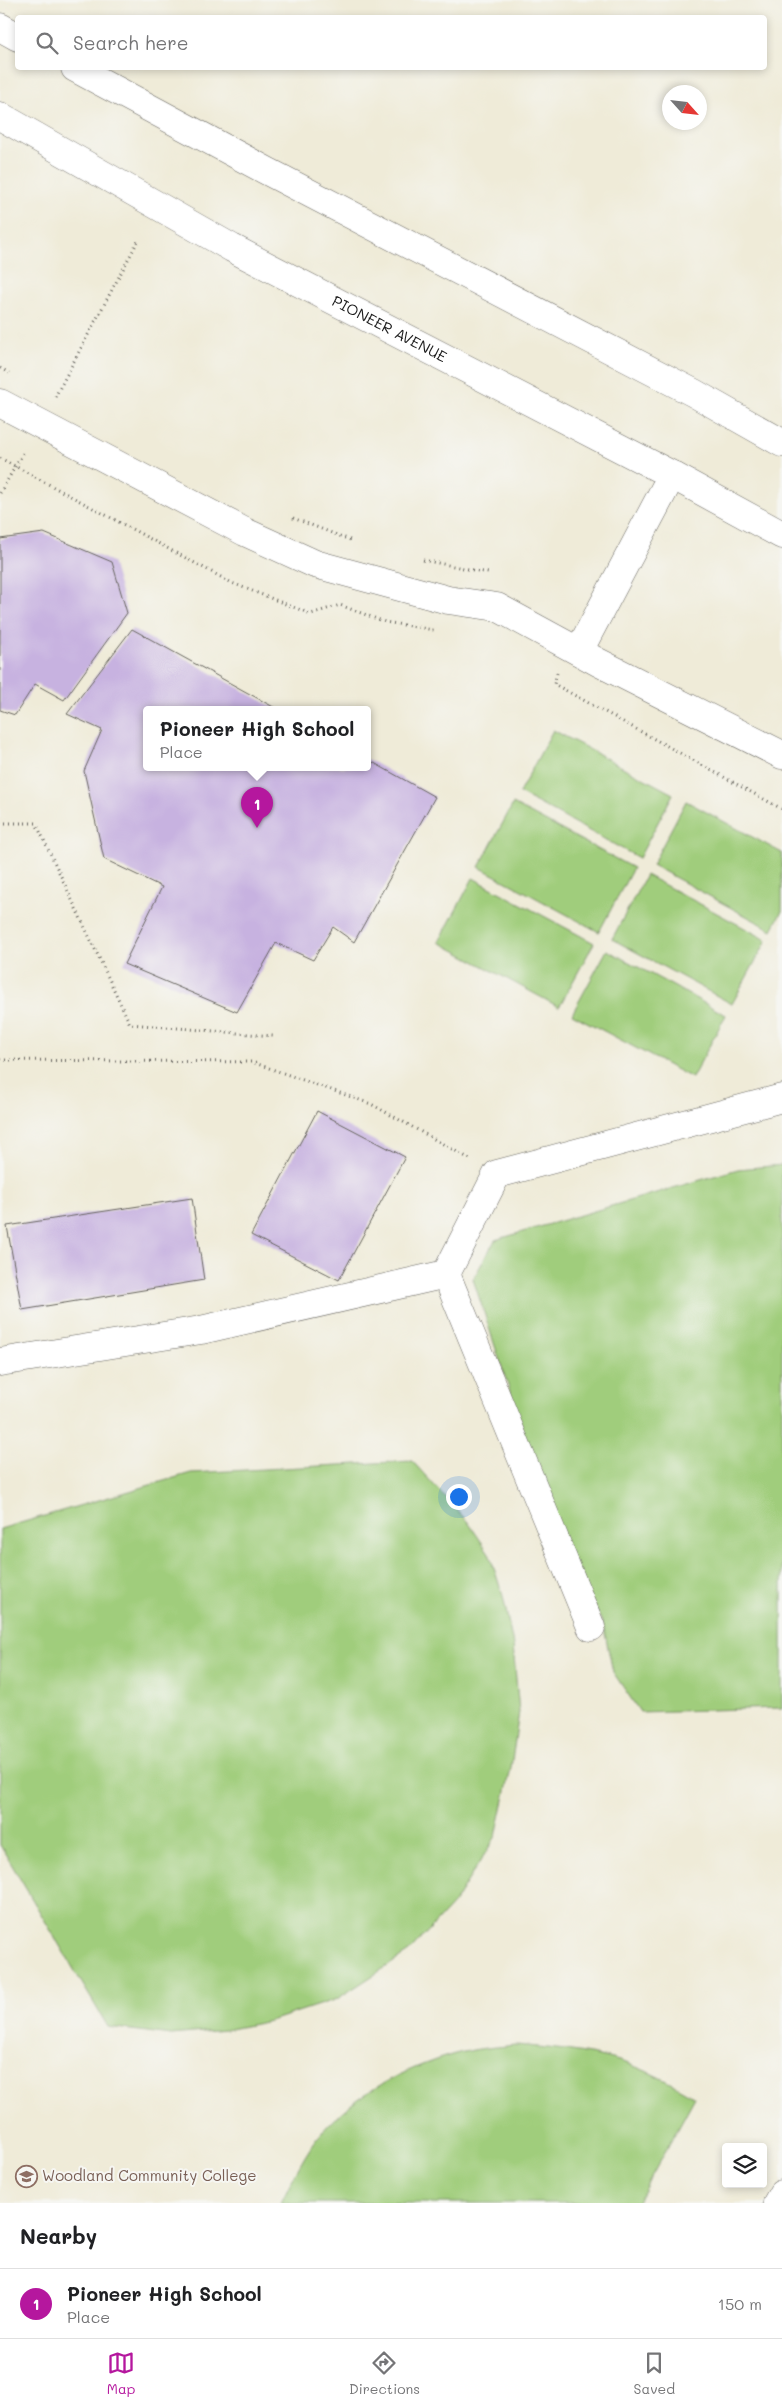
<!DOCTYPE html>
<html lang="en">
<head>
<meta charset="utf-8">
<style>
	body { margin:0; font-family:Mali,sans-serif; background:#f6f6f6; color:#202124 }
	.controls { position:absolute; right:15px; bottom:15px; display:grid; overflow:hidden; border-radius:5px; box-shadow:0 2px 8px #0003 }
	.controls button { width:45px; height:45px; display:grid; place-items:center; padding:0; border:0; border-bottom:1px solid #e0e0e0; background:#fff; color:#202124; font:25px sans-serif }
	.compass { position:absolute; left:662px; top:85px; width:45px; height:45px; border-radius:50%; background:#fff; box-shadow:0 2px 8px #0003; rotate:117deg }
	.you { position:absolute; left:458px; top:1496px; width:18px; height:18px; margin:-12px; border:4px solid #fff; border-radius:50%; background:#1a73e8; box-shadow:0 0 0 8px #1a73e833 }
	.badge { display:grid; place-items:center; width:32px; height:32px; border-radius:50%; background:#b5179e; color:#fff; font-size:16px; font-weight:700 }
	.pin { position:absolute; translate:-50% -41px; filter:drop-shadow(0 1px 2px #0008) }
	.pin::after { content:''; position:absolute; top:26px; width:18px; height:15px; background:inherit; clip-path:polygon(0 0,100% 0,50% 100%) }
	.popup { position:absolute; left:143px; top:706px; width:228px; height:65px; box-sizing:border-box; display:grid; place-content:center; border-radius:5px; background:#fff; filter:drop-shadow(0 1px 4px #0005); font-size:16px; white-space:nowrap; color:#757577 }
	.popup b { font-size:19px; color:#202124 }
	.popup::after { content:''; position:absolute; left:50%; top:100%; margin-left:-10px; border:10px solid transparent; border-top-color:#fff }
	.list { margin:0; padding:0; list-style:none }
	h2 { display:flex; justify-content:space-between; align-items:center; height:65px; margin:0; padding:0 20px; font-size:21px }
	h2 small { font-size:16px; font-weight:400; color:#757577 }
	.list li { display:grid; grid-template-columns:32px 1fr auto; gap:15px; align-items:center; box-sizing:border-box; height:70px; padding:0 20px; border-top:1px solid #e0e0e0 }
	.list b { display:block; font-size:19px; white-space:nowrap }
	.list p { margin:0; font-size:16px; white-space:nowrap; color:#757577 }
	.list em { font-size:16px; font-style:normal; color:#757577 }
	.icon { flex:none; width:28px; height:28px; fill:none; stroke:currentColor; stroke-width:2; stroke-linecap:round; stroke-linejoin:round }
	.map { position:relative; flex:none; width:782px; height:2203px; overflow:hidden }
	.search { position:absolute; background:#fff; box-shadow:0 2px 8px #0003; left:15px; right:15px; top:15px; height:55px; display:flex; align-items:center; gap:12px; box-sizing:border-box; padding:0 18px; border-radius:5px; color:#757577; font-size:19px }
	.sheet { height:135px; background:#fff }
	nav { display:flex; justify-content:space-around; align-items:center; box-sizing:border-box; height:70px; border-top:1px solid #e0e0e0; background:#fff; font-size:14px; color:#757577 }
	nav a { display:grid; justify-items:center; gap:2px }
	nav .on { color:#b5179e }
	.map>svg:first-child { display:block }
	.green { fill:#a0cd7b; stroke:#5e744c }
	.building { fill:#c7b2e0 }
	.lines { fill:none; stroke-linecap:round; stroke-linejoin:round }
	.minor-casing { stroke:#66645e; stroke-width:29 }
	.major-casing { stroke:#66645e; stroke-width:29 }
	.path { stroke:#66645e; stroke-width:3; stroke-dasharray:1 4; stroke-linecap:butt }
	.minor { stroke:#fff; stroke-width:28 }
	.major { stroke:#fff; stroke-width:28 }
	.labels { text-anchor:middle; stroke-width:4; stroke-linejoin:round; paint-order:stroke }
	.street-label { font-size:15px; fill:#1c1c1c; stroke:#f6f6f2 }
	.education-label { font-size:15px; fill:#785e54; stroke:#f6f6f2; text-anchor:start }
</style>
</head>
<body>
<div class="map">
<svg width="782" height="2203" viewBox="0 0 782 2203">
	<rect width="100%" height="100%" fill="#f6f6f2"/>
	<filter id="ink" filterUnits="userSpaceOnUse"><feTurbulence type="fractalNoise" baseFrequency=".02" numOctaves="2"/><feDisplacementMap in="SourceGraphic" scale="10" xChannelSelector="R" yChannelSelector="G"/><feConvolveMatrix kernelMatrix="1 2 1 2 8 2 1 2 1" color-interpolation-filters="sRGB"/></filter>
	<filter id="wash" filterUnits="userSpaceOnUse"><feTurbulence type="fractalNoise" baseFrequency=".0096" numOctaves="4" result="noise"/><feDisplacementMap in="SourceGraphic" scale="20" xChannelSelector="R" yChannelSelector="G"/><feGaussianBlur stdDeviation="1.12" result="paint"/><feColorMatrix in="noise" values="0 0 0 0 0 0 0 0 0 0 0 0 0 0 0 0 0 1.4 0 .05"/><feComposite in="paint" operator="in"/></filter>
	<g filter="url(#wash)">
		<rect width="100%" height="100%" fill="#efebd8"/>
		<g class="green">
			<polygon points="553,730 673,794 639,858 519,793"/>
			<polygon points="686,801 782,853 782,911 772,930 652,865"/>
			<polygon points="513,804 633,868 599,932 479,867"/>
			<polygon points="646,875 767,940 732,1004 612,939"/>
			<polygon points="473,878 594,943 559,1007 439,942"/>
			<polygon points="607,950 726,1015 692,1078 572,1014"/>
			<polygon points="782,1165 782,1708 640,1712 613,1672 603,1624 553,1523 473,1279 495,1240 738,1169"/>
			<polygon points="412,1461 468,1522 489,1553 503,1596 513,1645 519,1712 511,1768 496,1836 454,1903 409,1952 337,1999 270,2021 225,2030 171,2035 108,2027 0,1845 0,1529 191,1473"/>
			<path d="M516,2045C550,2048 585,2051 619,2061C646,2069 671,2083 695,2097L637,2203H281C293,2178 305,2152 323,2131C354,2093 416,2063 463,2052C480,2048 499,2047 516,2045Z"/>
		</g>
		<g id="blocks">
			<g class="building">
				<polygon points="44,533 112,562 127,613 64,700 35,684 15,715 0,710 0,539"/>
				<polygon points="132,629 277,709 147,709 147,767 367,767 367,759 435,797 354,942 333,927 313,960 276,943 237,1012 124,964 162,887 104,859 84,771 102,730 67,714"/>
				<polygon points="317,1111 405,1157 339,1280 251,1235"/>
				<polygon points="192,1198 204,1280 22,1310 7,1226"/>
			</g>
		</g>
	</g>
	<g filter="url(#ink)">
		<use href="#blocks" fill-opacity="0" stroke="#66645e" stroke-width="1"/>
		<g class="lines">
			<defs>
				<g id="minor">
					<polyline points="0,27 18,37"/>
					<polyline points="75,68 267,171 694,393 782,443"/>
					<path id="s1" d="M0,116L232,248L672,475L782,535"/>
					<polyline points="0,403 245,532 315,564 448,600 497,607 598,662 782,755"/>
					<polyline points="579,651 672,475"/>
					<polyline points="446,1274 591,1627"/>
					<polyline points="0,1362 201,1330 446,1274 497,1174 782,1098"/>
				</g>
				<polyline id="major" points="777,2203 782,2194"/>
			</defs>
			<use href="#minor" class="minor-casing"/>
			<use href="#major" class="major-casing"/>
			<g class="path">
				<polyline points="0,368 9,373"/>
				<polyline points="55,397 139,239"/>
				<polyline points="0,458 232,583 311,614 340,605 385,622 434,630"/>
				<polyline points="0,493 25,450"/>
				<polyline points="293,518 350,540"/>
				<polyline points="423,560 488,573"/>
				<polyline points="557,673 554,684 782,809"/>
				<polyline points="0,823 36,823 130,1024 273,1036"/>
				<polyline points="0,1060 252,1062 371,1104 470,1159"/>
			</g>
			<use href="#minor" class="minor"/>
			<use href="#major" class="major"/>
		</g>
	</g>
	<defs>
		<symbol id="university-ring" viewBox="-11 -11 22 22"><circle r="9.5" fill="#f6f6f2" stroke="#8d6e63" stroke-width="1.5"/><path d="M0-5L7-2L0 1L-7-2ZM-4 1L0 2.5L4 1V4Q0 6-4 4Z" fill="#8d6e63"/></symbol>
	</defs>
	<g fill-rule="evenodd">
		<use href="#university-ring" x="14" y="2164" width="25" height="25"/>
	</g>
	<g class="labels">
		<g class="street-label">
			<text dy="5" stroke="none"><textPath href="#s1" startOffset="444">PIONEER AVENUE</textPath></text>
		</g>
		<g class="education-label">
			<text x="42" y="2181">Woodland Community College</text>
		</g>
	</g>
</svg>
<div class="controls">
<button><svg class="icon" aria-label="layers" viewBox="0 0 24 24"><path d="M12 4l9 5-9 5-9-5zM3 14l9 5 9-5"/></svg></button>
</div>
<svg class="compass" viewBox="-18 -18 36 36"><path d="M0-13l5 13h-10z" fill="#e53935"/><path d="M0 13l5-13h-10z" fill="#757577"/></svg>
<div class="you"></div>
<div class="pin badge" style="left:257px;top:828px">1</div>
<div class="popup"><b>Pioneer High School</b>Place</div>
<div class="search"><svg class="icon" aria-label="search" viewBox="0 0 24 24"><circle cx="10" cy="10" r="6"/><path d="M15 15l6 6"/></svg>Search here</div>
</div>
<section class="sheet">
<h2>Nearby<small></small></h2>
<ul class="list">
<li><span class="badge">1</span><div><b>Pioneer High School</b><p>Place</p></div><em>150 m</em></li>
</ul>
</section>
<nav>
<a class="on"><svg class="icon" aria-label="map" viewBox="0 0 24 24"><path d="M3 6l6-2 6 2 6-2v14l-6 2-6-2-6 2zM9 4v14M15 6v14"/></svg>Map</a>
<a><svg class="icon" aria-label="directions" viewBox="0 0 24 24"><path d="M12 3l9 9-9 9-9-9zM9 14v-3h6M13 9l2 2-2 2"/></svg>Directions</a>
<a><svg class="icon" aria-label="saved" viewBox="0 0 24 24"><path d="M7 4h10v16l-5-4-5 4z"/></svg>Saved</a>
</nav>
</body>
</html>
